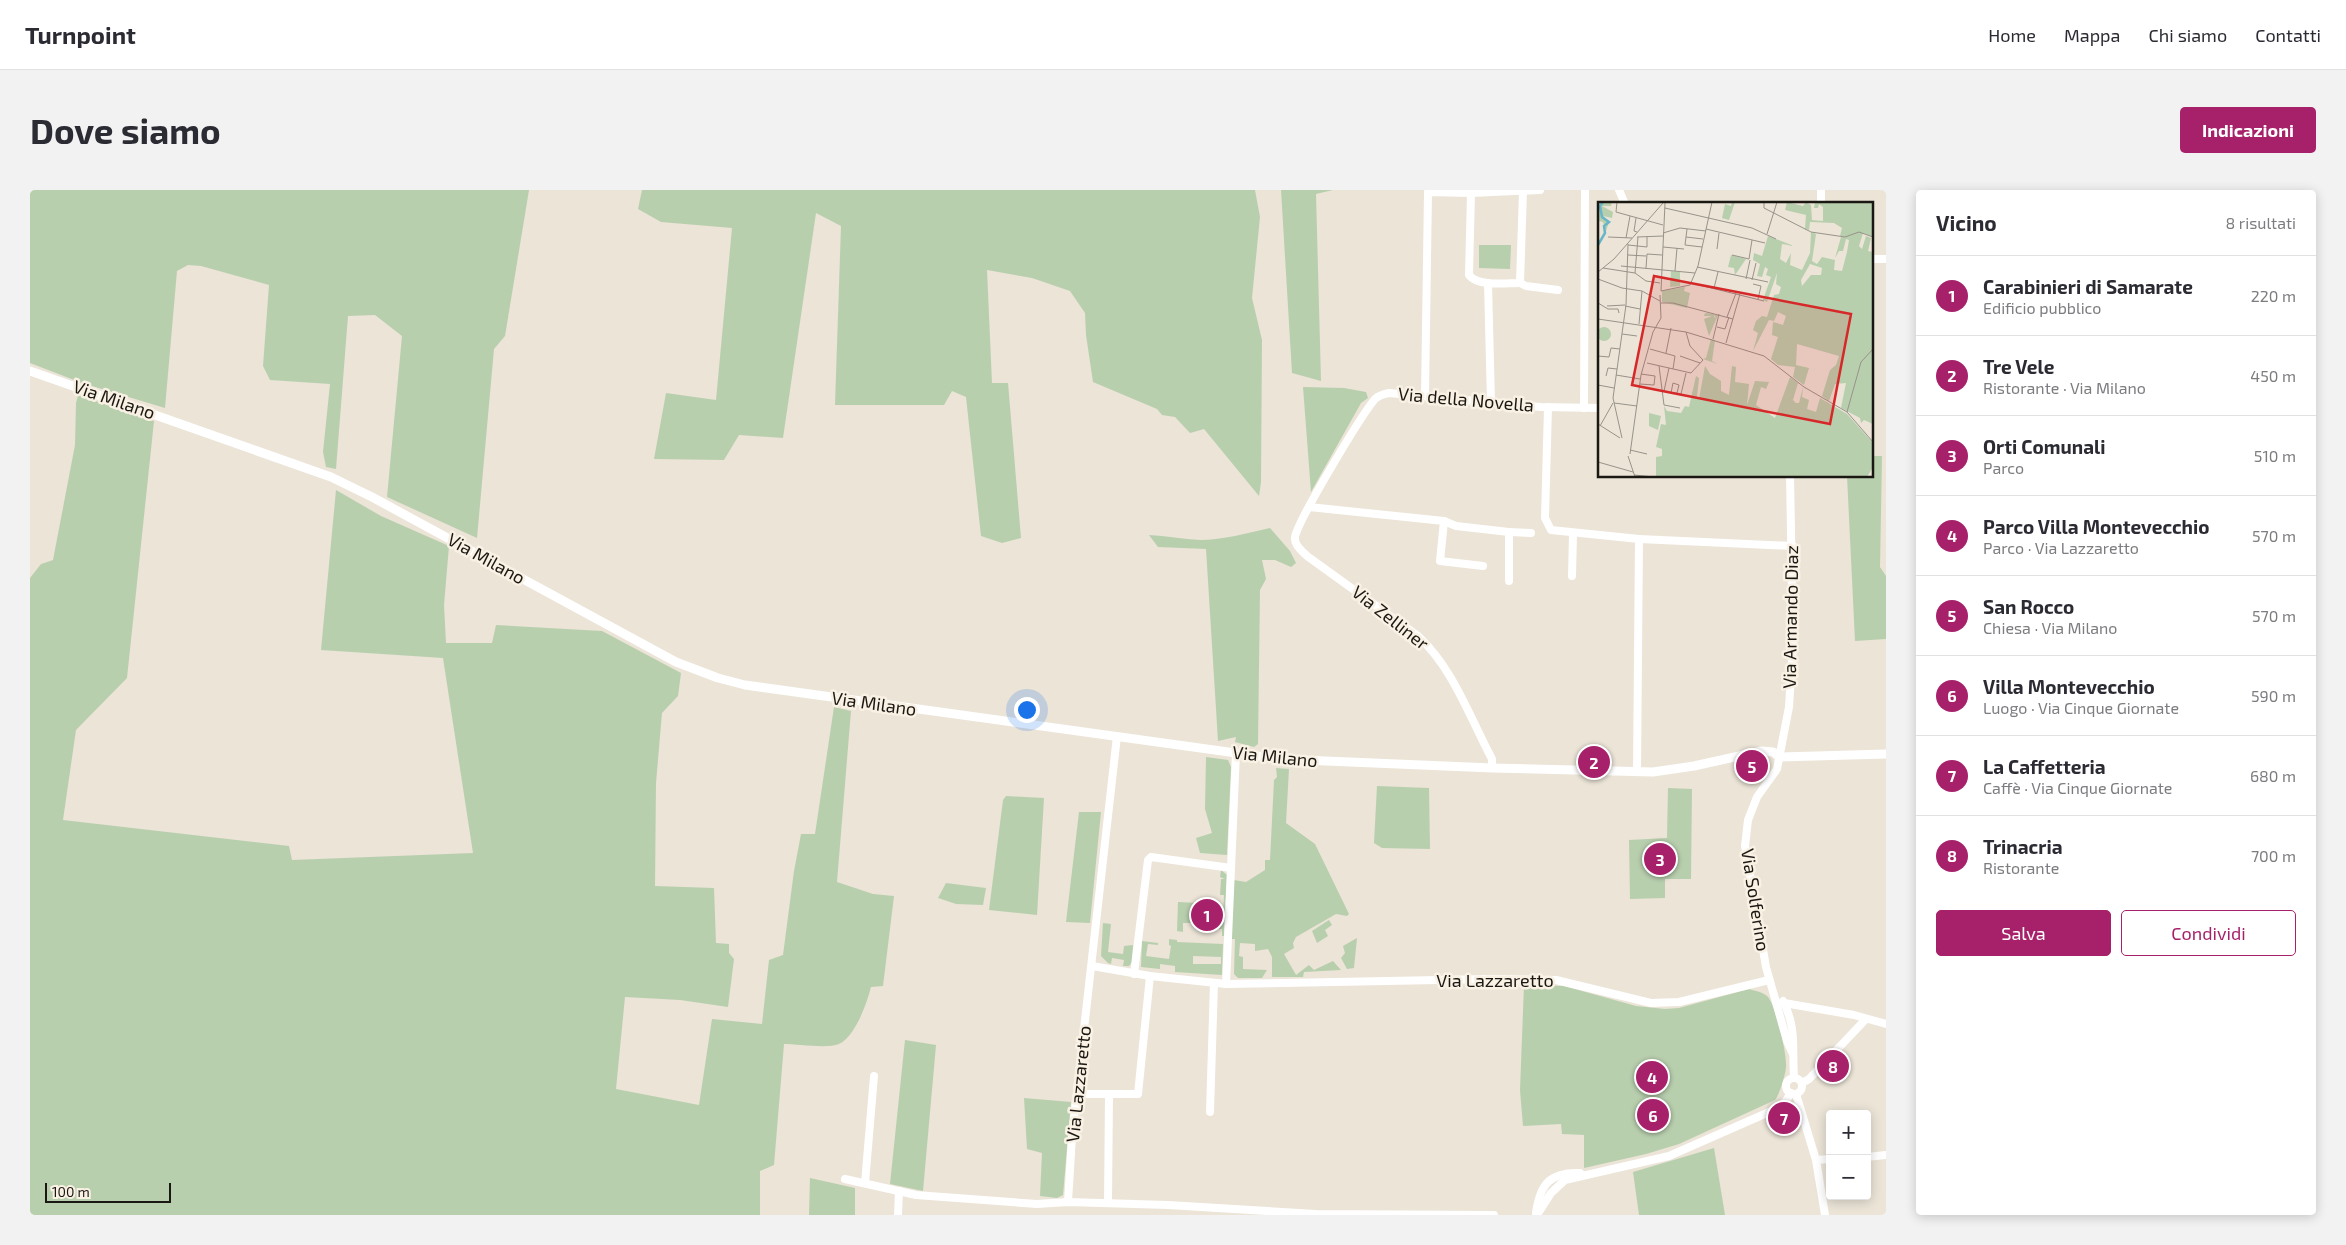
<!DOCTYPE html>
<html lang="it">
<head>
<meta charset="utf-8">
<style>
	body { margin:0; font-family:"Exo 2",sans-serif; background:#f2f2f3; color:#2b2b33 }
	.controls { position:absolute; right:15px; bottom:15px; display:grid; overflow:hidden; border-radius:5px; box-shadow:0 2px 12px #0003 }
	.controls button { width:45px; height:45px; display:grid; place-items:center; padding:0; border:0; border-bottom:1px solid #e1e1e2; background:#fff; color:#2b2b33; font:25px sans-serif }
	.scale { position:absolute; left:15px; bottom:12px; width:126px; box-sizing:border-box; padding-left:5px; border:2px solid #1b1813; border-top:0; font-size:14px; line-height:18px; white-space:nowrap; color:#1b1813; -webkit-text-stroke:4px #f9f1e4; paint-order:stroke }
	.you { position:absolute; left:996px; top:519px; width:18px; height:18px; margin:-12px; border:4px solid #fff; border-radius:50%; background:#1a73e8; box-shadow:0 0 0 8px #1a73e833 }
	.badge { display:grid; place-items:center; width:32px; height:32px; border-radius:50%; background:#a7216a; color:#fff; font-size:16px; font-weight:700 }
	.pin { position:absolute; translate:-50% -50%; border:2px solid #fff; box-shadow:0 1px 5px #0006 }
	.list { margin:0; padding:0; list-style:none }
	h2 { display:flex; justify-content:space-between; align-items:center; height:65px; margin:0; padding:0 20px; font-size:21px }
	h2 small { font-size:16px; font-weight:400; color:#7c7c81 }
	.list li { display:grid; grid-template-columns:32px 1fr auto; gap:15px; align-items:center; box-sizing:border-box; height:80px; padding:0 20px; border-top:1px solid #e1e1e2 }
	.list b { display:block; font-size:19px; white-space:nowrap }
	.list p { margin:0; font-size:16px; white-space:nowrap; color:#7c7c81 }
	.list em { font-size:16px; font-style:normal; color:#7c7c81 }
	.actions { display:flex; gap:10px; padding:15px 20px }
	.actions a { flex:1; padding:11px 0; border:1px solid #a7216a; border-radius:5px; text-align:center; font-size:18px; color:#a7216a }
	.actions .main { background:#a7216a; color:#fff }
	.map { position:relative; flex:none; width:1856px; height:1025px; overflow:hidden; border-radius:5px }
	header { display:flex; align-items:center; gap:30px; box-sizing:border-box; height:70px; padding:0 25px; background:#fff; border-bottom:1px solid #e1e1e2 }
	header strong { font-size:24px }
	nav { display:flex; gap:28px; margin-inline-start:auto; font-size:18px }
	.intro { display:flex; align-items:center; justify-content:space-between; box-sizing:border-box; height:120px; padding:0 30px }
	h1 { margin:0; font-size:35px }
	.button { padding:12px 22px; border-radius:5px; background:#a7216a; color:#fff; font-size:18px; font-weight:700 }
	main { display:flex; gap:30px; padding:0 30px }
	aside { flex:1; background:#fff; border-radius:5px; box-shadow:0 2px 12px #0003 }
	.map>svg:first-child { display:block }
	.green { fill:#b8cfae; fill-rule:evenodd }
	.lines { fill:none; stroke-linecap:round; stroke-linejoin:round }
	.minor { stroke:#fff; stroke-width:8 }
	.tertiary { stroke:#fff; stroke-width:9 }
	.labels { text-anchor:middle; stroke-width:5; stroke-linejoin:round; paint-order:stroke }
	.street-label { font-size:18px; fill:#1b1813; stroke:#f9f1e4 }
	.inset-river { fill:none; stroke:#68b5c9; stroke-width:2.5 }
	.inset-road { fill:none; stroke:#989289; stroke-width:1 }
	.view { fill:#d62828; fill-opacity:0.15; stroke:#d62828; stroke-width:2.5 }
	.inset-edge { fill:none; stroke:#1b1813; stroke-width:2.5 }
</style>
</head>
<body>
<header>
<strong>Turnpoint</strong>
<nav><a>Home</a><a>Mappa</a><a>Chi siamo</a><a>Contatti</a></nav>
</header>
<div class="intro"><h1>Dove siamo</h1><a class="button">Indicazioni</a></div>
<main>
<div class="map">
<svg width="1856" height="1025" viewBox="0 0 1856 1025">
	<rect width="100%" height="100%" fill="#ebe4d7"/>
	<g class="green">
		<polygon points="0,0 499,0 475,146 464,159 447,348 357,307 372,146 345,125 318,126 306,279 296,277 293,262 300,194 240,190 233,176 239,95 171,76 158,75 147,81 135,218 52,193 0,173"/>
		<polygon points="612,0 1225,0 1230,27 1222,108 1232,150 1231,292 1229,306 1174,239 1160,243 1145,227 1132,225 1127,219 1063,192 1056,145 1055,123 1040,101 1002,88 957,80 962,193 978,193 991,348 972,353 951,346 936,207 922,201 914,215 805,215 811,36 786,23 753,248 709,245 694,270 624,269 636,203 686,210 702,38 631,32 608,19"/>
		<polygon points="1251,0 1303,0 1286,4 1291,191 1262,183"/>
		<polygon points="1449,55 1481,55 1480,79 1449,78"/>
		<polygon points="1273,197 1314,198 1336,202 1338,208 1331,213 1281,302"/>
		<path d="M48,205L124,231L97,488L46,540L33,630L259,656L262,670L443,663L413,468L291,460L306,300L351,326L419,356L414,415L416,453H462L466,435L572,441L651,483L648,506L632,523L626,593L625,696L684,698L686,753L699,754V763L704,769L698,817L650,810L595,807L586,899L669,915L682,829L732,834L739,770L753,765L764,681L771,644H785L804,517L821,521L807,692L843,704L864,706L853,796L841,797C837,813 825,847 809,854C797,859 767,854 754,854L744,975L730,981V1025H0V388L11,374L23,370L45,255L46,213Z"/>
		<polygon points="1842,266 1852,266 1850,377 1856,386 1856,449 1825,451 1817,286 1842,286"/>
		<path d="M1240,338L1260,361L1266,373L1261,377L1245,370H1232L1236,389L1230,400L1228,554L1224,557L1205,552L1206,547L1188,551L1176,359L1128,357L1119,345C1136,346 1153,349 1170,350C1193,350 1217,343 1240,338Z"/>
		<polygon points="1176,567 1198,570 1201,577 1197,665 1170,663 1166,648 1182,643 1175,619"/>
		<polygon points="1246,578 1259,579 1256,633 1285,654 1319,724 1317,726 1306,724 1266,747 1263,753 1264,758 1254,764 1266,785 1279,775 1284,780 1303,771 1311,780 1274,782 1273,787 1242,787 1242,767 1238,759 1225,761 1225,754 1210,753 1209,766 1213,767 1213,779 1237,780 1232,788 1208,788 1204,784 1205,749 1201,749 1204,690 1216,692 1235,680 1235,670 1240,670 1244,590 1247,587"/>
		<polygon points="1347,596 1399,598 1400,659 1352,658 1344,653"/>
		<polygon points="1638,598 1662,599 1661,689 1635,689 1635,708 1600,709 1599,650 1637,648"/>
		<polygon points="976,606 1014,608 1007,725 959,720 973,610"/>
		<polygon points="1049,622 1071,622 1060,733 1036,732"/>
		<polygon points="1191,680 1197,685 1194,746 1192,746 1192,739 1188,739 1189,726 1193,726 1194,705 1190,705 1191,689 1195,689 1190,687"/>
		<polygon points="916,693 956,698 953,715 926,714 908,708"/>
		<polygon points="1148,712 1169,713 1168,733 1153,733 1153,742 1147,741"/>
		<polygon points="1299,730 1302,735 1295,740 1298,746 1287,753 1282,741"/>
		<polygon points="1073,733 1081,734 1078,762 1093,764 1094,756 1103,755 1102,772 1099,776 1093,776 1094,770 1082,768 1081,774 1078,773 1071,766"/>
		<polygon points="1327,748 1324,778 1317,779 1311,768 1315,763 1313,756"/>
		<path d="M1139,749L1147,750V752L1193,754L1192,785L1145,782V776L1130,774V779L1111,777L1112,751L1128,753V755L1118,754L1116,766L1139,769L1141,756L1139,755ZM1163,766L1191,767V774H1163Z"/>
		<path d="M1494,795L1534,796L1606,816L1635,819L1649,818L1719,799C1726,801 1732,802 1737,806C1746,814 1757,864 1756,877C1756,883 1749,906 1745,910L1649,954L1616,964L1554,978V945L1532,944L1531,934L1493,936L1490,900Z"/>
		<polygon points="875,850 906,855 893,1001 860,994"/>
		<polygon points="994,908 1041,912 1033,1005 1027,1008 1010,1006 1012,963 997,959"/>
		<polygon points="1684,958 1695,1025 1609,1025 1603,982"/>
		<polygon points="780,988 825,998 825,1025 779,1025"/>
	</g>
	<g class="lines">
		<g class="minor">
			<polyline points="1589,0 1595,14"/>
			<polyline points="1791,0 1791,14"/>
			<path d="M1441,3L1439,85C1448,97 1476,93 1490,93L1493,1"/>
			<polyline points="1842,69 1856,69"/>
			<polyline points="1458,93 1461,213"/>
			<polyline points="1490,93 1496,96 1528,100"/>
			<polyline points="1395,206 1398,2 1441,3 1510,0"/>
			<polyline points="1518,217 1515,328 1521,340 1609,349 1763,356"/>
			<polyline points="1554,218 1555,0"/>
			<polyline points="1760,286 1763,454 1759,517 1747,579 1727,607 1718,630 1715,656 1736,777 1757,851 1762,862"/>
			<polyline points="1279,317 1414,331 1426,336 1479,342"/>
			<polyline points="1414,331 1410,371 1453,376"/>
			<polyline points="1542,386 1543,343"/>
			<polyline points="1479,391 1479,342 1501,343"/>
			<path d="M1462,578V569C1440,528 1423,478 1388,446L1277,366C1271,360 1264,355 1265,347C1268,330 1332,224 1345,209C1349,205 1354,204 1359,203L1511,217L1570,218"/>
			<polyline points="1607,581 1609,349"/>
			<polyline points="1062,776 1120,786 1196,794 1460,789 1526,790 1621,813 1649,812 1739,790"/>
			<polyline points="1104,784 1118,670 1121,667 1201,678"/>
			<polyline points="1196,794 1206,563"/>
			<path d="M1753,811C1767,838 1762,859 1764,888"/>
			<polyline points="1754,813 1824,825 1856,834"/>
			<circle cx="1764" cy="896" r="8"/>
			<polyline points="1772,893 1779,889 1836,829"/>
			<polyline points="1047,904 1079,904"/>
			<polyline points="1766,904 1786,970 1795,1025"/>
			<polyline points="1180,922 1184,793"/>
			<polyline points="1837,967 1856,965"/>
			<polyline points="1786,970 1800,969"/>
			<polyline points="815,989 886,1005 1007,1014 1038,1012 1138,1015 1286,1024 1464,1025"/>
			<polyline points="835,993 844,886"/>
			<polyline points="1038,1012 1042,946 1087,546"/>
			<polyline points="1078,1013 1079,904 1108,904 1120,786"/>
			<path d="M1506,1023C1510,994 1520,982 1550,983"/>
			<polyline points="868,1025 869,1001"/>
			<polyline points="1507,1025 1521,1003 1535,990 1639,966 1746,919 1755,912 1761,903"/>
		</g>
		<polyline class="tertiary" points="0,181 301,287 342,307 646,472 688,488 715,495 1249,569 1462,578 1623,582 1664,576 1732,561 1743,562 1750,567 1856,564"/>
	</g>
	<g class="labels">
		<g class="street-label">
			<text transform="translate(84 210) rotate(19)" y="6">Via Milano</text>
			<text transform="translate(1436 210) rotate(5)" y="6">Via della Novella</text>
			<text transform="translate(456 369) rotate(29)" y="6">Via Milano</text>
			<text transform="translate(1761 427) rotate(-89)" y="6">Via Armando Diaz</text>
			<text transform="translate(1360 428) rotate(38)" y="6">Via Zelliner</text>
			<text transform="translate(844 514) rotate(8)" y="6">Via Milano</text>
			<text transform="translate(1245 567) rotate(6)" y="6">Via Milano</text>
			<text transform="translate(1725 710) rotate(81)" y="6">Via Solferino</text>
			<text x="1465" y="797">Via Lazzaretto</text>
			<text transform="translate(1049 894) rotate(-84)" y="6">Via Lazzaretto</text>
		</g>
	</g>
	<g transform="translate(1568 12)">
		<rect width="275" height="275" fill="#ebe4d7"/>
		<path d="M0,0H14L13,4H4L15,10L14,16L5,14L11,20L8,29L5,20L0,19ZM134,0H137L131,18L124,16L127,2L133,4ZM189,0L205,4L208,0L213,3L214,18L225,19V5L221,2L220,6H216L217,0H275V35L265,31L261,44L264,47L268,34L273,36L270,49L275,50V222L266,218L263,221L262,216L243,206L248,181L237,182L231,199L224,194L232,168L238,163L241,154L199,142L198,163L211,166L206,183L195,175L197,165L180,163L173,157L180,135L174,133L175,120L185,123L188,114L180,110L176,119L171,118L155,149L160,131L155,128L158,119L164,114L169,115L176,93L181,92L183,85L178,82L179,71L169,100L165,98L173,75L168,73L170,67L167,65L164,75L159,74L162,62L155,58L156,51L164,54L170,34L196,44L184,42L182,57L188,61L193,51L192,63L204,68L212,51L213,30L218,32L214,59L219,62L224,55L237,58L236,68L244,69L249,50L251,38L248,37L245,49H241L237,56L243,35L247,34H242L244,26L236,21L212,20L211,28L207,27L208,13L187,8ZM212,62L224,66L223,73H213L204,84L203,78ZM133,53L148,57L137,73L136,66L130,65ZM73,69L82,70V84L72,85ZM87,85L86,89L92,91L89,106L64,100V89ZM107,111L116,112V115L118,116L116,113H120L111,134L106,117L114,114H106ZM-1 132a7 7 0 1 1 14 0a7 7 0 1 1-14 0ZM113,137L117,138L114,159L120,162L105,157L108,156ZM107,164L112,172L123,179V189L131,193L134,164L138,165L137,180L151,182L149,203L157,179L171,180L168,187L163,185L158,203L177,216L192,175L200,181L195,198L198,201H201L205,185L204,195L211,198L209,207L218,210L222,196L249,212L275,241V265L269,275H58V255L64,254V247L58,245L63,222L68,223L66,204L69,209L83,211L87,204L91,205L98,174L101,176L99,195L101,197ZM51,211L63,214L60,228L51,224Z" fill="#b8cfae" fill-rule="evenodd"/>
		<path class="inset-river" d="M0,43L7,31L6,24L11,20L4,15L2,4L5,0"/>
		<path class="inset-road" d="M19,0L18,10L65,23M166,0V6L213,30L247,35L261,30L275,35M67,6L154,26L178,37M38,16L36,29L39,30M89,27L87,43L104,45M108,27L167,41M65,31L82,26L108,29M169,32L179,0M10,35L34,36M39,35L65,34M88,35L105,37M28,36L32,14M30,43L49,45V35M65,45L86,47M119,47L121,31M30,53L48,54M134,53L151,57L154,38M23,64L97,71M99,65L170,80M5,66L37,71L48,79L62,81M48,66L49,52L64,53M77,69L79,46M0,70L16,57L65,1M37,71L40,35M0,77L24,86L44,89L62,99M148,77L152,58M154,78L158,61M93,81L166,99M155,82L163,84L160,97M116,86L120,70M63,89L92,83L100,64L114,0M63,89L67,1M0,101L10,107H20L21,111M63,101H75L135,117M9,104L27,103M27,104L42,107M129,115L138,91M0,117L88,130L166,154L206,185L249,210L275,240M41,122L44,89M119,125L127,127L131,115M24,132L39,134M115,137L121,112M128,141L142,92M52,147L77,154L75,167M68,151L73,126M0,154L11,155L13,146L22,147M82,154L102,161M49,161L93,171L105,158L92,144L88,130M61,164L66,203L82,206M18,173L42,177M8,174L10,166L19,167M42,182L56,183L57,174L43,172M0,183L16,186M63,189L83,192L88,171M66,189L71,166M73,191L75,181L81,183L79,191M16,201L39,204M249,210L263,160L275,147M0,222L22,236M2,224L15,201M24,236L15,196L28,103L30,42M32,248L49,252M32,252L43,173L55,130L63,116L62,93M30,254L37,275M0,260L35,270M36,273L56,275"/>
		<path class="view" d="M56,74L253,112L232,222L34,183Z"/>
		<rect width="275" height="275" class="inset-edge"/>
	</g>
</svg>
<div class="controls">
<button>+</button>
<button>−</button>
</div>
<div class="scale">100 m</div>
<div class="you"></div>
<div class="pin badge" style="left:1177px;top:725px">1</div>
<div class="pin badge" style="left:1564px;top:572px">2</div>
<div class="pin badge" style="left:1630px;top:669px">3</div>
<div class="pin badge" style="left:1622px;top:887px">4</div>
<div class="pin badge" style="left:1722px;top:576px">5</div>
<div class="pin badge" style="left:1623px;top:925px">6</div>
<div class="pin badge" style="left:1754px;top:928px">7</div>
<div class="pin badge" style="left:1803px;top:876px">8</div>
</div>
<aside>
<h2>Vicino<small>8 risultati</small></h2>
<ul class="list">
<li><span class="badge">1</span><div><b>Carabinieri di Samarate</b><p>Edificio pubblico</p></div><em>220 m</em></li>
<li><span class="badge">2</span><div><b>Tre Vele</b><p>Ristorante · Via Milano</p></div><em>450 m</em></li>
<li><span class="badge">3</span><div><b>Orti Comunali</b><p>Parco</p></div><em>510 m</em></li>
<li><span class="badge">4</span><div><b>Parco Villa Montevecchio</b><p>Parco · Via Lazzaretto</p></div><em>570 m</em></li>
<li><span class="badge">5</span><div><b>San Rocco</b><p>Chiesa · Via Milano</p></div><em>570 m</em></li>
<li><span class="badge">6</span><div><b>Villa Montevecchio</b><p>Luogo · Via Cinque Giornate</p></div><em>590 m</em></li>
<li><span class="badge">7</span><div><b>La Caffetteria</b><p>Caffè · Via Cinque Giornate</p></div><em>680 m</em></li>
<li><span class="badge">8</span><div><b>Trinacria</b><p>Ristorante</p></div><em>700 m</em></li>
</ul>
<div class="actions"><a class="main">Salva</a><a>Condividi</a></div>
</aside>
</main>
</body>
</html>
